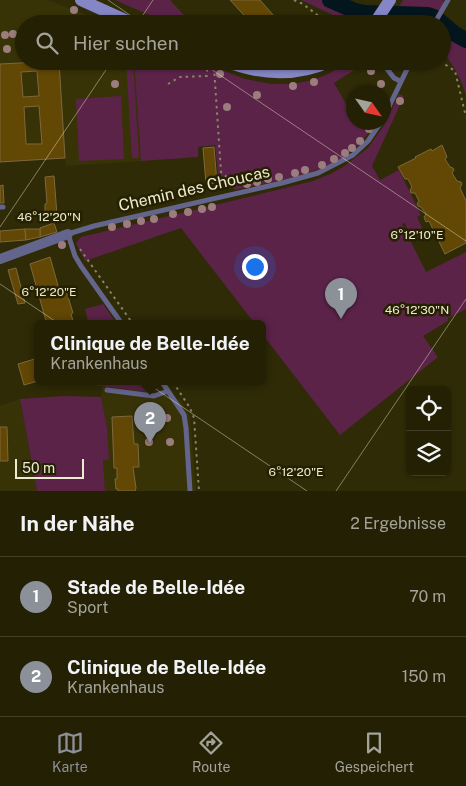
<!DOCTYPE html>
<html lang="de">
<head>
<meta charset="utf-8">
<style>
	body { margin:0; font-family:"Public Sans",sans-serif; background:#2b280e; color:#f1f3f6 }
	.controls { position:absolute; right:15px; bottom:15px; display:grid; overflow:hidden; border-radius:8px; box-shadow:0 1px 4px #0004 }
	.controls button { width:45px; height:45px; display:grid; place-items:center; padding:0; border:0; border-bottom:1px solid #403e26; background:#232004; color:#f1f3f6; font:25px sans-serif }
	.compass { position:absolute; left:346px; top:85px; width:45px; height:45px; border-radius:50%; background:#232004; box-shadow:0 1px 4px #0004; rotate:124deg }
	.scale { position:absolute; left:15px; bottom:12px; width:69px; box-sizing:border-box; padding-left:5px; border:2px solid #ecead1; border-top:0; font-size:14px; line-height:18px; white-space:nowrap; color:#ecead1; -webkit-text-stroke:4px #252100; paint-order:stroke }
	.you { position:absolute; left:254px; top:266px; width:18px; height:18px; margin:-12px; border:4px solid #fff; border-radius:50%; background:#1a73e8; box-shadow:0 0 0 8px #1a73e833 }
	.badge { display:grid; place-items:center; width:32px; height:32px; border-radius:50%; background:#8c9099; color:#fff; font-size:16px; font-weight:700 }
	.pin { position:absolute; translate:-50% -41px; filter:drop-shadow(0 1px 2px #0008) }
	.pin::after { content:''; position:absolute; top:26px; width:18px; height:15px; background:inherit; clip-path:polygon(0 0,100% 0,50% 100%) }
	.popup { position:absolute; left:34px; top:320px; width:232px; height:65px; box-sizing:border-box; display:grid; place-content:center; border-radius:8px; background:#232004; filter:drop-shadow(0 1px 4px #0005); font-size:16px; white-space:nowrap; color:#a3a39a }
	.popup b { font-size:19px; color:#f1f3f6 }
	.popup::after { content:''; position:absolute; left:50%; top:100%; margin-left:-10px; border:10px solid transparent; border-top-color:#232004 }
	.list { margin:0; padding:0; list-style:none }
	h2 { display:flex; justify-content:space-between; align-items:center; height:65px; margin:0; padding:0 20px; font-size:21px }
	h2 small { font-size:16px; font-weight:400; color:#a3a39a }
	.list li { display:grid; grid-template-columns:32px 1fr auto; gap:15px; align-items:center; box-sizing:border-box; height:80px; padding:0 20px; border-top:1px solid #403e26 }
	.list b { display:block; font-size:19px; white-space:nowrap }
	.list p { margin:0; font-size:16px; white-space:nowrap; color:#a3a39a }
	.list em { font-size:16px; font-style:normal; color:#a3a39a }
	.icon { flex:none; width:28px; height:28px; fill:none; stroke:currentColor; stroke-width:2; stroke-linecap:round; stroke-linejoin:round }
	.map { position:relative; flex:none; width:466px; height:491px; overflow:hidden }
	.search { position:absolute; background:#232004; box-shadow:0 1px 4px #0004; left:15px; right:15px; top:15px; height:55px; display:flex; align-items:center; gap:12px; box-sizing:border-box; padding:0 18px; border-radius:28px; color:#a3a39a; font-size:19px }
	.sheet { height:225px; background:#232004 }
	nav { display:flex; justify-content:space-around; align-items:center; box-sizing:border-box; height:70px; border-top:1px solid #403e26; background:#232004; font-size:14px; color:#a3a39a }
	nav a { display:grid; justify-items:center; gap:2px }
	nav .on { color:#8c9099 }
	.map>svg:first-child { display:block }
	.built { fill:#383306 }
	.green { fill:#5b2348 }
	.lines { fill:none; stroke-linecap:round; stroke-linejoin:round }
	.river { stroke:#04161d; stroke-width:16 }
	.building { fill:#624705; stroke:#7e683d; fill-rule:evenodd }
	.path { stroke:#888566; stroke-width:2; stroke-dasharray:2.5 4; stroke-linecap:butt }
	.lane { stroke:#64658d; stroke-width:5 }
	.street { stroke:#64658d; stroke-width:10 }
	.secondary { stroke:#8586c5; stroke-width:12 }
	.tree { fill:#9a7d7c }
	.ticks { fill:none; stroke:#ecead1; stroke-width:1; stroke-opacity:0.45 }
	.labels { text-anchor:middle; stroke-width:5; stroke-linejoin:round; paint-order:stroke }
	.street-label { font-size:16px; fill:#ecead1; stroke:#252100 }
	.ticks-label { font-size:12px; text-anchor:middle; fill:#ecead1; stroke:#252100; stroke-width:5; stroke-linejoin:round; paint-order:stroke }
</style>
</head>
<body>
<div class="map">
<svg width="466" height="491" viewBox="0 0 466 491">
	<rect width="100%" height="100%" fill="#2f2b06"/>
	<g class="built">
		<polygon points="0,0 48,0 110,24 24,24 24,61 134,61 141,161 66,166 65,158 0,162"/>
		<polygon points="102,386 150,392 181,400 190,417 196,491 105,491 103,460 109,460 107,427 101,397"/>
		<polygon points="20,399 37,491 0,491 0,406"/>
	</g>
	<g class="green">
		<polygon points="115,0 170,0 192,24 170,24"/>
		<polygon points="301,0 339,0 348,5 365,18 361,24 352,24"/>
		<path d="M403,0H442L444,1L440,11L466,34V95C461,80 459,76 451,63C447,58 447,53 442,49V24H418L416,21L390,22Z"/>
		<polygon points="126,61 133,61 139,158 132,158"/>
		<path d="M134,61H199L245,79L272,84H292L313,80L328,74L350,61H368L334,83L353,116L354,122L371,123L373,127C365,138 357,148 346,155C316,176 270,182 235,190L218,175L215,145L198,147V157L141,161Z"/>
		<polygon points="399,94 404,96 372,166 380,180 399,170 421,215 417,217 425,234 412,240 405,223 402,224 426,272 466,252 466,309 448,318 448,321 423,336 438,357 340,435 263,335 262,324 255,324 181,228 85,261 76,243 81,237 236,200 313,181 330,174 343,167 368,148 385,124"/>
		<polygon points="121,96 124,159 79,161 76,99"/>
		<polygon points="103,304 117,324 89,324 85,309"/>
		<polygon points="60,382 156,382 158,384 156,390 150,392 92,385 61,384"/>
		<polygon points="64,396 101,397 107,427 109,460 103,460 105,491 37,491 20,399"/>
	</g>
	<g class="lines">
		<polyline class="river" points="330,0 355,11 366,13 428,15 436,18 455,34 466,40"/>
	</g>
	<g class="building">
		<polygon points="230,0 260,0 281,24 252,24"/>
		<path d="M59,61L65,158L0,162V64ZM37,71L39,96L23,97L21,72ZM39,106L42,144H26L24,107Z"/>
		<polygon points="442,145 447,157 445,159 450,167 453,168 454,170 452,173 457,181 461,182 462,184 460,188 466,201 466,243 445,254 429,221 426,222 424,217 426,214 421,207 418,206 417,204 419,201 415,193 411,193 410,190 412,187 408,179 405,179 398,167 416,158 415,157 431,149 432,151"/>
		<polygon points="214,147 217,183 206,184 203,148"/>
		<polygon points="54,176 57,215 45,215 45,204 47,203 45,177"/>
		<polygon points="3,185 4,203 0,203 0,186"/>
		<polygon points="54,223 57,232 40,237 40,228"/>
		<polygon points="25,229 26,240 0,242 0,231"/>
		<polygon points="25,229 40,229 40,237 26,240"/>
		<polygon points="50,257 59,289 65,287 73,313 71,314 74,324 48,324 47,320 46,321 30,264"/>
		<polygon points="16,268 25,303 18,304 8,270"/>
		<polygon points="38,358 38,381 24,385 18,364"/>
		<polygon points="132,416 134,444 138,444 139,467 133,467 136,488 135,491 118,491 118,489 116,489 115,479 117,479 117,468 114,468 112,417"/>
		<polygon points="0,427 7,427 8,461 0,461"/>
	</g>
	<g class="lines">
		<g class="path">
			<polyline points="294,0 303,4 329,24"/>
			<polyline points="440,61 455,71 466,117"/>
			<polyline points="214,67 221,172 229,179 231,188"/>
			<polyline points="168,84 180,77 207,76 207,63"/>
			<polyline points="80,249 133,324"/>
			<polyline points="173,382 190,408 194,418 199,491"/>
		</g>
		<g class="lane">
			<polyline points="434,24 448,0"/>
			<polyline points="381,61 394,78 400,81"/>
			<polyline points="384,117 411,61"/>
			<polyline points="0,207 3,207"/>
			<polyline points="122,324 81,266 75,256 68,234 94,226 282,183 318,173 353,155 368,141 381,122"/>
			<polyline points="162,382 184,415 186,428 190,491"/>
			<polyline points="107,390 154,396 168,391"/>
		</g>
		<polyline class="street" points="0,259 68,234"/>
		<g class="secondary">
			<polyline points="81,0 134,24"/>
			<polyline points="374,24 390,0"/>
			<path d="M225,61C260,75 296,77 331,61"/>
		</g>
	</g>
	<g class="tree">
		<circle cx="74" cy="10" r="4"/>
		<circle cx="154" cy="19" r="4"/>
		<circle cx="13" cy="34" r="4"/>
		<circle cx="5" cy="35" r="4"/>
		<circle cx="7" cy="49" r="4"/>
		<circle cx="371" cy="71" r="4"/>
		<circle cx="220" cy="74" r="4"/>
		<circle cx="314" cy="82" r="4"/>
		<circle cx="115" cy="84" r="4"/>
		<circle cx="381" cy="84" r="4"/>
		<circle cx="293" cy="86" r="4"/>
		<circle cx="257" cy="95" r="4"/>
		<circle cx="400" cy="101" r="4"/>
		<circle cx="227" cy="107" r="4"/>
		<circle cx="369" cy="129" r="4"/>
		<circle cx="360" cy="141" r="4"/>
		<circle cx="352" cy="148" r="4"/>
		<circle cx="345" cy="153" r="4"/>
		<circle cx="334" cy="159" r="4"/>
		<circle cx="322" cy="165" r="4"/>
		<circle cx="305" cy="170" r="4"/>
		<circle cx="295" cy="173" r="4"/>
		<circle cx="279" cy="177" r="4"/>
		<circle cx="268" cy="179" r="4"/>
		<circle cx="257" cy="182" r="4"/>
		<circle cx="247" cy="184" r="4"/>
		<circle cx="212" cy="207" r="4"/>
		<circle cx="202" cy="209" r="4"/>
		<circle cx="188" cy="212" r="4"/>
		<circle cx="173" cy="214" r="4"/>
		<circle cx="154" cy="219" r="4"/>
		<circle cx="141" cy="221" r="4"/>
		<circle cx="127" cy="224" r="4"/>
		<circle cx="112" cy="227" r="4"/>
		<circle cx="62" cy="245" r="4"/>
		<circle cx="144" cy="416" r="4"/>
		<circle cx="167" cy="418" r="4"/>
		<circle cx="149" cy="442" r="4"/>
		<circle cx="170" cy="442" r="4"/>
	</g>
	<path class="ticks" d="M108,0L143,24M137,24L153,0M199,61L466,241M0,227L112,61M0,284L307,491M336,491L466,299"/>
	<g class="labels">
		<g class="street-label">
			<text transform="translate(194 188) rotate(-13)" y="6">Chemin des Choucas</text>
		</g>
	</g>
	<g class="ticks-label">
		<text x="49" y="221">46°12'20"N</text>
		<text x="417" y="239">6°12'10"E</text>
		<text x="49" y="296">6°12'20"E</text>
		<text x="417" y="314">46°12'30"N</text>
		<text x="296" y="476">6°12'20"E</text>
	</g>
</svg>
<div class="controls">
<button><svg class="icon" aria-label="locate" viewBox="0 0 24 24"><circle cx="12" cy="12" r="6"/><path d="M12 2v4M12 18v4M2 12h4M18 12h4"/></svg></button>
<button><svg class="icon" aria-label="layers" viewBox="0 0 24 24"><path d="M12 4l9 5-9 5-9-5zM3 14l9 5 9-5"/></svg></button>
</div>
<svg class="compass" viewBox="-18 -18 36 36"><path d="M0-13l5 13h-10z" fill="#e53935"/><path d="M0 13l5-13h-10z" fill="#a3a39a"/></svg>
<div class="scale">50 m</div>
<div class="you"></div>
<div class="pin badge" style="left:341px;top:319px">1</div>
<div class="pin badge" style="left:150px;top:443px">2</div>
<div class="popup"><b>Clinique de Belle-Idée</b>Krankenhaus</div>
<div class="search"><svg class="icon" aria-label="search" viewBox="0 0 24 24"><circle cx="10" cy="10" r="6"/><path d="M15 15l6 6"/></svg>Hier suchen</div>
</div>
<section class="sheet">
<h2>In der Nähe<small>2 Ergebnisse</small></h2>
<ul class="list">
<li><span class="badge">1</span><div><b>Stade de Belle-Idée</b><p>Sport</p></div><em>70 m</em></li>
<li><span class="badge">2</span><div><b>Clinique de Belle-Idée</b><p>Krankenhaus</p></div><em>150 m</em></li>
</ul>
</section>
<nav>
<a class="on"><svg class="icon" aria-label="map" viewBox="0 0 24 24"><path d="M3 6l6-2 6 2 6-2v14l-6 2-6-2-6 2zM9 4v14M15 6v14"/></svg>Karte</a>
<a><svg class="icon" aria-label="directions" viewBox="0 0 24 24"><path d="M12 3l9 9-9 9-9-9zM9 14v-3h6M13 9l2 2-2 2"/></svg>Route</a>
<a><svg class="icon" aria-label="saved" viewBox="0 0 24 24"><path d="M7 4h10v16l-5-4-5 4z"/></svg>Gespeichert</a>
</nav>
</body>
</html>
